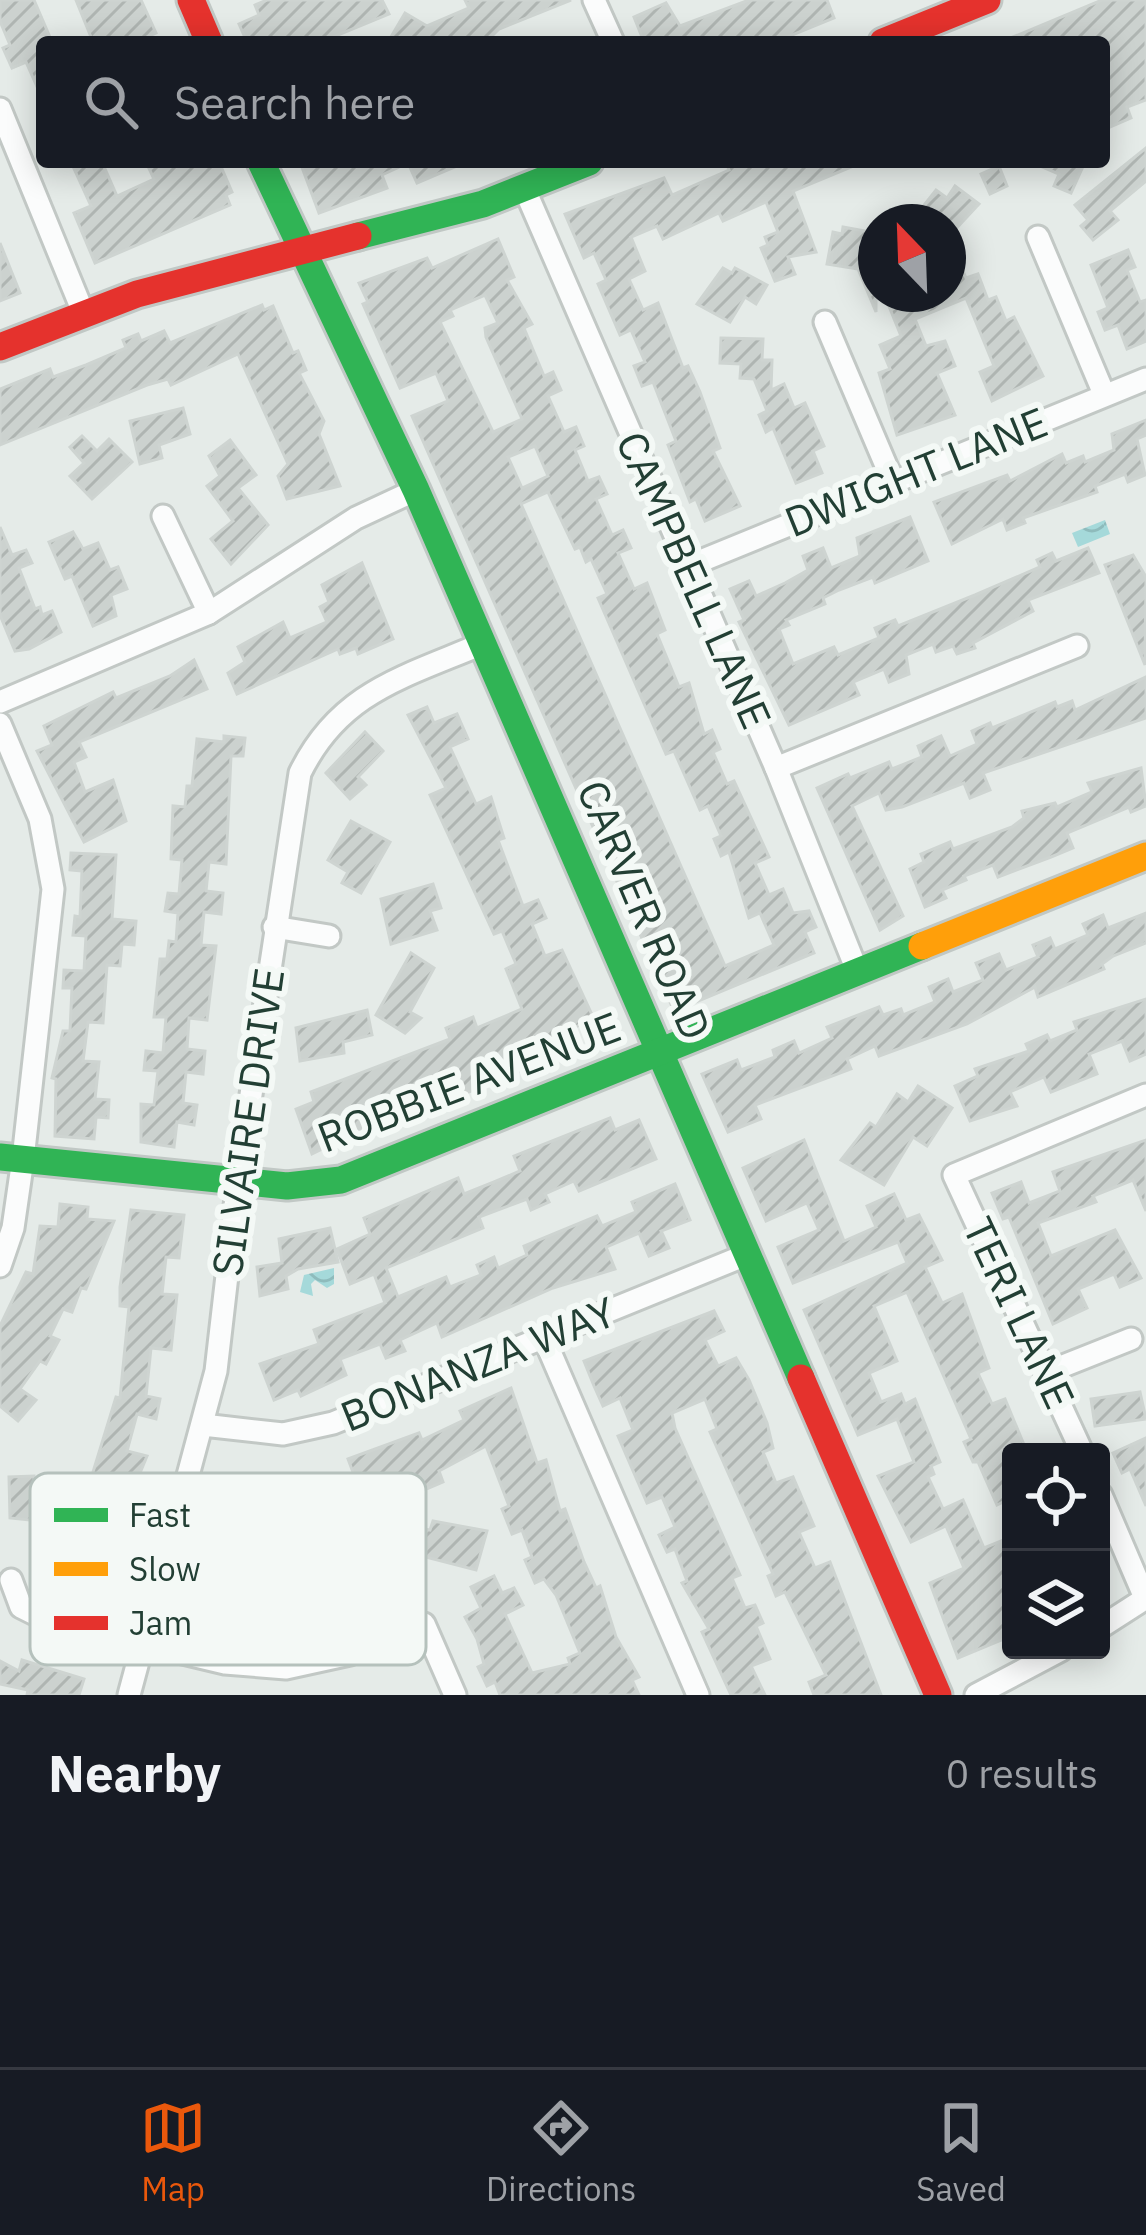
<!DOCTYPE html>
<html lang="en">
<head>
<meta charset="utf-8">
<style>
	body { margin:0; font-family:"IBM Plex Sans",sans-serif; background:#242831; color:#f1f3f6 }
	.controls { position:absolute; right:36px; bottom:36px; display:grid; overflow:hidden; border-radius:12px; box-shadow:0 6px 30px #0003 }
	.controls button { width:108px; height:108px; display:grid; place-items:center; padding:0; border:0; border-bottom:3px solid #363941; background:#171b24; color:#f1f3f6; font:60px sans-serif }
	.compass { position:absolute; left:858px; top:204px; width:108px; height:108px; border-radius:50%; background:#171b24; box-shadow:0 6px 30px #0003; rotate:337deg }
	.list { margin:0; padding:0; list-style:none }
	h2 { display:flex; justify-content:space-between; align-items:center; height:156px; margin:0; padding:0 48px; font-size:51px }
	h2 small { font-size:39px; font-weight:400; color:#9ea1a6 }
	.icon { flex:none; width:66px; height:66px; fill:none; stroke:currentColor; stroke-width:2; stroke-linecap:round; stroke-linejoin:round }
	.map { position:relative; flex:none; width:1146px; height:1695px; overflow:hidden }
	.search { position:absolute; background:#171b24; box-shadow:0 6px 30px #0003; left:36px; right:36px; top:36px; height:132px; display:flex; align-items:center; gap:30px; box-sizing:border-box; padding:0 42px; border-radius:12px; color:#9ea1a6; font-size:45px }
	.sheet { height:372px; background:#171b24 }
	nav { display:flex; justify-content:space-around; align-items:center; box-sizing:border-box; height:168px; border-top:3px solid #363941; background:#171b24; font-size:33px; color:#9ea1a6 }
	nav a { display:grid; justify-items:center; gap:6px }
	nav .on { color:#ea580c }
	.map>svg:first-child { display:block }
	.water { fill:url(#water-waves) }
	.building { fill:url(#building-hatch); stroke:#ced4d1; stroke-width:3; fill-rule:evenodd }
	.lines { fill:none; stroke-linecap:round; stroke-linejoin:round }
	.street-casing { stroke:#c2c8c5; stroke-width:27 }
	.fast-casing { stroke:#c1c8c5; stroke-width:33 }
	.slow-casing { stroke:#c1c8c5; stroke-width:33 }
	.jam-casing { stroke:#c1c8c5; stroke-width:33 }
	.street { stroke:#fbfcfc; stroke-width:21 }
	.fast { stroke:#30b455; stroke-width:27 }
	.slow { stroke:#ff9f0a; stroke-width:27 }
	.jam { stroke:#e5322d; stroke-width:27 }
	.labels { text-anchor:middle; stroke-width:12; stroke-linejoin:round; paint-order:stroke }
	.street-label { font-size:42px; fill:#223f34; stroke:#f4f9f6 }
	.key { fill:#f4f9f6; stroke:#b5c1bc; stroke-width:3 }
	.key-label { font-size:33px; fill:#223f34 }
</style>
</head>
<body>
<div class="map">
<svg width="1146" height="1695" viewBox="0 0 1146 1695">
	<defs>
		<pattern id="water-waves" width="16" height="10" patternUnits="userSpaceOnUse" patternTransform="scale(3)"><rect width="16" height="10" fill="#a5d9da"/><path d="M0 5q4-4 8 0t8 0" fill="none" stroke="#8ebbbc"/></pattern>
		<pattern id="building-hatch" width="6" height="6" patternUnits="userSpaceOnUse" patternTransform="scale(3)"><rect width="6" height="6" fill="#ccd2cf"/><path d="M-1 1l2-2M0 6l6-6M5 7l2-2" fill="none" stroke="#afb5b2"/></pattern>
	</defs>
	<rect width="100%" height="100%" fill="#e5ebe8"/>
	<g class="water">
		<polygon points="1105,520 1110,534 1078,547 1072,533"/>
		<polygon points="334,1268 334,1284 327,1288 315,1280 311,1284 313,1296 300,1292 304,1275"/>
	</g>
	<g class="building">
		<polygon points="0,0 34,0 52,42 42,42 42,98 26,62 12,68 3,48 10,45 0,21"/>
		<polygon points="76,0 141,0 156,33 136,42 93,42"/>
		<polygon points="267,0 382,0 389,14 321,42 247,42 239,24 259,15 255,5"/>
		<polygon points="465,0 571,0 499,29 486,42 388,42 405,13 427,26 469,8"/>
		<polygon points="749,0 827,0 834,18 775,42 644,42 634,17 666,3 680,26"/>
		<polygon points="1102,0 1146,0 1146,100 1127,107 1131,118 1110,127 1104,112 1104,42 1001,42"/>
		<polygon points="1146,148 1146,181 1110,211 1118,220 1093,240 1081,226 1088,220 1075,205"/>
		<polygon points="71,162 102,162 117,196 154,179 146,162 219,162 232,192 226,195 230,205 95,263 74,213 91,206"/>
		<polygon points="300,162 466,162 417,183 408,163 382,175 387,188 319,213"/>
		<polygon points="726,162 863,162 793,191 816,252 788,257 795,274 775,281 761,248 768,245 765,237 778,232 766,202 723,221 719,213 663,239 657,226 631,237 645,271 629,279 643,310 658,303 683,368 688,366 700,392 720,448 713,451 740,506 705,521 696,499 690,502 668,445 676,441 653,382 642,386 634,366 645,362 631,330 620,335 598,284 606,280 594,253 584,258 565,214 664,178 672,195 729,170"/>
		<polygon points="1031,162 1085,162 1071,193 1054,186 1059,174"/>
		<polygon points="999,166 1007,186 990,194 981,174"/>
		<polygon points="955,186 979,204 953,232 948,222 921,209 936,190 947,198"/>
		<polygon points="843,227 876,233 876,312 858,269 827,264 833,232 842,234"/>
		<polygon points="948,235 966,278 978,274 988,300 996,297 1006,321 1014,317 1043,376 992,401 980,372 994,366 966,298 915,319 926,346 945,341 955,366 937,373 955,415 897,435 879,373 890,369 880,345 901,336 884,294 948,294"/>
		<path d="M498,239L514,277L507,280L532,324L524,328L544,376L553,372L561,390L548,396L564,432L576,427L584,446L575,450L588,481L599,477L607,494L596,499L612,535L623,530L631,548L618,553L634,589L647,583L665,630L657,634L679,687L689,683L704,734L712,730L720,749L713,752L727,784L734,781L769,857L755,863L769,895L783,889L793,913L809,911L816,927L805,932L814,953L674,1011L412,416L448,401L436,373L400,388L363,304L368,302L359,283L427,258L432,268ZM485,295L498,323L485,328L486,337L522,419L493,432L440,322L453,316L450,310ZM535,446L548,476L522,488L508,457ZM548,492L575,549L580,547L586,562L591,559L607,594L598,598L666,754L674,751L700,810L708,806L721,836L714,839L721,856L729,852L749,918L760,913L774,945L725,966L521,504Z"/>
		<polygon points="0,243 20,293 0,301"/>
		<polygon points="1128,250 1135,267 1127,270 1140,302 1146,300 1146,341 1127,349 1118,325 1105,330 1098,312 1108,308 1091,265"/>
		<polygon points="723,268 732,273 735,268 767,285 756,304 745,297 730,322 697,304"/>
		<polygon points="262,305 264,310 273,306 293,353 298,351 306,370 299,373 324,421 319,434 340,486 287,499 278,476 288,464 238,354 171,385 168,379 147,385 0,445 0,389 50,369 53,377 86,365 126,348 123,340 138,334 141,341 164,331 170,343"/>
		<polygon points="721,338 763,339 762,360 772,360 771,390 784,384 794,408 805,403 824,446 813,451 822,473 796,483 773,428 766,432 759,415 767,411 754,379 740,378 741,364 720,363"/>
		<polygon points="183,408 190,434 159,445 162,458 140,464 130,421"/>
		<polygon points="1146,420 1146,435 1137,439 1145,475 1128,482 1125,474 1095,486 1097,492 1023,518 1025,523 1007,530 1003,519 952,544 934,502 1007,475 1010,481 1062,454 1066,463 1083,456 1085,462 1114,450 1112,434"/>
		<polygon points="82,436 97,451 109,439 132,462 92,499 70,476 84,463 70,447"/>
		<polygon points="230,440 256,475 238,488 268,525 231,564 211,539 233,521 207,486 220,476 209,456"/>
		<polygon points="910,517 928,561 875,583 873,577 839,590 823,598 825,604 786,620 789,625 779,629 793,664 834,647 838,655 879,638 875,628 895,620 898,626 975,595 1040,567 1037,560 1052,553 1056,561 1088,548 1099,573 1028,600 1033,611 973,643 975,648 957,654 953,646 936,652 933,644 906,655 909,674 889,682 884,669 853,682 859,695 789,725 739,622 744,620 730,589 749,581 756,596 785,583 808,570 803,556 823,548 831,568 860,556 857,538"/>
		<polygon points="0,527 12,555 26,550 32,563 19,568 35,609 40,607 42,615 52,611 61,632 29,649 15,651 0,615"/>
		<polygon points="73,532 83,549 98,543 110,570 118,567 127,589 111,595 116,616 93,626 72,576 65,579 49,542"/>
		<polygon points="1133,555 1146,577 1145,665 1105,565"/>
		<polygon points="362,563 393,639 358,654 356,648 340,654 338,649 237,694 228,673 245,662 238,647 283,622 290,638 327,622 320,607 329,602 322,585"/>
		<polygon points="194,660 207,689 79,742 86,757 74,762 85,792 113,780 126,821 84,842 37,751 52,745 44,726 113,692 116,698 170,676"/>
		<polygon points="1146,677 1146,718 983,773 990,790 970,798 964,783 902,807 886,810 879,793 852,806 903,916 880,930 817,788 848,774 850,778 889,762 892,769 922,757 918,746 941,736 950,756 977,744 972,731 990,723 992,728 1055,702 1057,707 1072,701 1075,710"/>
		<polygon points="427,707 434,723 457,714 468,739 450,747 476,804 491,797 504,838 498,840 523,906 538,900 546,918 532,924 545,956 562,950 594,1019 568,1030 574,1044 558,1051 553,1039 522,1052 528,1068 434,1106 411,1112 406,1099 375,1111 381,1127 363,1135 361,1130 312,1154 296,1109 314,1102 311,1092 450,1039 446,1028 473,1017 477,1028 522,1009 506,969 516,964 502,931 494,934 430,795 446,788 408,715"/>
		<polygon points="365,732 383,751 358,777 366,785 350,799 326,773"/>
		<polygon points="224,736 245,738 243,756 231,756 226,864 209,862 206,891 223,893 221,914 204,912 201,945 216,946 207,1020 189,1018 187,1049 205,1051 203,1074 186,1072 183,1103 197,1105 194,1125 177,1122 174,1147 141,1142 141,1104 154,1105 158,1071 144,1070 146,1051 163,1053 166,1017 154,1017 160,959 167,959 169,941 176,942 178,913 165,911 168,893 179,894 182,860 171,859 173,806 185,807 187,786 192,786 197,739 224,742"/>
		<polygon points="1141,768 1146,806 1131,812 1129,807 1067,833 1073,848 1051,857 998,877 993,865 964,876 966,880 942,890 946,898 925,907 910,869 924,862 921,854 950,842 953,849 1012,827 1024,818 1022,811 1055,803 1057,807 1092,792 1088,783"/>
		<polygon points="351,821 390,842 361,893 342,883 348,872 328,860"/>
		<polygon points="71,853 116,855 112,919 136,921 134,945 122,944 120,966 107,965 103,1023 88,1022 83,1061 99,1062 95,1099 109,1100 108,1118 96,1117 94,1139 55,1136 56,1079 52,1078 63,1031 70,1031 72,988 63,988 64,970 84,971 86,936 73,935 75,916 80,917 82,871 70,870"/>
		<polygon points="433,884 441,908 430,911 437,930 391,944 381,899"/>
		<polygon points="1146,913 1146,943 1113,956 1102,964 1104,969 1038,997 1035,987 967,1024 879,1056 875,1046 847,1059 851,1069 755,1105 761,1119 728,1132 702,1074 737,1060 741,1070 775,1057 773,1050 794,1041 799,1053 832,1038 827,1027 879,1007 883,1015 901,1009 903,1015 935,1002 929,987 948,979 953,992 983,980 976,963 999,954 1006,970 1038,957 1033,945 1050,938 1055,949 1088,935 1083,924 1103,915 1108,928"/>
		<polygon points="411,953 434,968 410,1012 421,1018 405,1033 376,1015"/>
		<polygon points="1146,999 1146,1054 1130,1061 1122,1041 1089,1054 1097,1074 1051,1092 1044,1077 1010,1092 1017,1106 970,1121 955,1086 978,1076 975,1069 1029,1051 1026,1044 1047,1035 1050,1041 1077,1030 1074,1022"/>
		<polygon points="367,1010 372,1035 343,1042 344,1053 300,1061 296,1028"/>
		<polygon points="918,1086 952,1108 927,1146 913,1137 884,1185 841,1160 870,1123 876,1127 897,1094 908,1102"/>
		<polygon points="610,1118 615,1130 639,1120 656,1159 579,1191 574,1181 545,1194 549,1202 531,1210 527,1199 479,1217 483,1228 386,1268 398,1297 446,1277 450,1287 481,1275 477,1265 494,1257 498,1268 527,1255 524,1246 597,1216 602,1226 636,1212 632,1202 675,1184 690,1220 661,1231 669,1248 649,1256 639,1233 606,1247 615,1269 553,1288 442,1337 437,1323 400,1340 405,1351 386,1358 380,1344 340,1359 346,1375 301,1396 298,1390 274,1400 260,1364 319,1344 314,1330 385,1303 374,1274 350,1284 337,1249 370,1234 364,1218 458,1178 464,1194 494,1182 520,1171 514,1156"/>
		<polygon points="804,1140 844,1241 876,1227 867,1206 894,1194 906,1220 919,1215 942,1260 925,1267 942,1303 962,1294 989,1368 978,1373 992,1404 1005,1399 1027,1452 1011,1452 1011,1498 997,1505 978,1462 973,1462 964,1442 971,1439 907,1292 874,1306 897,1361 869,1373 881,1402 901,1394 905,1404 915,1399 940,1462 931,1466 934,1474 928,1477 943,1509 963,1500 984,1548 1011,1537 1011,1636 958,1658 930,1583 964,1568 946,1526 911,1542 878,1476 914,1462 897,1419 858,1435 804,1310 907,1263 898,1242 793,1283 778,1247 819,1230 807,1203 766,1221 743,1168"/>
		<polygon points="1146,1140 1146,1211 1133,1180 1093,1196 1096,1202 1038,1223 1051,1256 1115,1230 1141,1278 1120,1287 1114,1274 1078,1289 1087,1308 1053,1324 1009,1217 1003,1219 992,1193 1021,1182 1029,1203 1060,1191 1053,1172"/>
		<polygon points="60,1204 88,1207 87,1219 114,1221 86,1289 81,1288 72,1312 63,1309 50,1336 59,1340 46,1364 40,1361 20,1389 36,1400 18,1421 0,1406 0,1326 26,1272 33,1274 40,1226 58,1227"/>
		<polygon points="131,1210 184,1215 179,1258 166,1257 162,1294 177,1295 171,1350 151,1348 146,1396 160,1399 156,1419 137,1414 127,1451 147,1456 126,1507 134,1509 129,1531 120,1529 116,1547 74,1534 116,1397 120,1398 129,1307 120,1306 120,1287"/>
		<polygon points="330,1228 338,1262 298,1269 286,1276 288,1289 260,1296 257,1267 282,1263 279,1239"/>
		<polygon points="714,1311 724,1331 705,1340 718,1366 736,1358 749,1380 767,1423 773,1448 763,1452 776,1483 793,1477 814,1526 799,1532 815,1568 830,1562 881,1695 814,1695 809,1682 826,1675 785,1592 776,1596 768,1576 773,1574 710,1432 717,1429 705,1399 672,1413 675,1428 740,1575 732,1578 745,1608 755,1605 763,1623 756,1626 770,1659 751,1666 765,1695 731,1695 702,1632 709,1629 682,1583 687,1581 675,1549 667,1552 659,1535 675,1527 662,1497 647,1503 618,1436 633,1430 620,1398 603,1406 594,1386 584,1361"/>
		<polygon points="511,1388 537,1463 546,1460 560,1511 565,1509 584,1562 596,1588 600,1586 616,1637 639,1677 632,1680 639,1695 500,1695 495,1682 487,1686 478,1667 484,1664 477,1639 465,1617 481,1608 471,1587 494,1576 502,1593 514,1588 523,1605 505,1614 532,1673 570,1664 568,1658 580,1653 556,1595 544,1579 535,1583 525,1560 532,1557 522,1530 512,1534 502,1509 509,1506 486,1446 439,1471 443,1482 424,1490 421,1483 361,1508 274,1508 274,1528 256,1528 256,1508 249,1519 232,1519 232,1495 256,1495 261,1478 283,1479 282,1495 317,1483 319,1488 354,1475 348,1459 419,1433 422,1440 464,1420 460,1411"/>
		<polygon points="1140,1392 1146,1419 1095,1426 1091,1399"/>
		<polygon points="1146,1438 1146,1506 1130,1469 1122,1473 1113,1453"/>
		<polygon points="34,1476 34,1498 51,1499 50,1522 10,1518 9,1477"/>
		<polygon points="433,1521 487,1531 476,1570 406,1552 412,1527 430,1530"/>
		<polygon points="22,1660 84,1679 79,1695 27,1695 28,1690 0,1684 0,1661 19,1671"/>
	</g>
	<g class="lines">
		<defs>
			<g id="street">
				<polyline points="594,0 613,42"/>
				<polyline points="0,109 83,312"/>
				<polyline points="525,190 776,768 858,973"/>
				<polyline points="1038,237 1104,394"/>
				<polyline points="825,322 893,482"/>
				<polyline points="163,516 209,613"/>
				<polyline points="686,567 1146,379"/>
				<polyline points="0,702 209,613 356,518 416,490"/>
				<polyline points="0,724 40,819 53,889 23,1159 13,1228 0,1266"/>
				<polyline points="776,768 1077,646"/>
				<polyline points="274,927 329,936"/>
				<polyline points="544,1338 698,1695"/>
				<polyline points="1048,1372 1131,1339"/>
				<polyline points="203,1425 283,1434 333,1423 746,1255"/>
				<polyline points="1082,1452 954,1175 1146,1095"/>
				<polyline points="1101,1495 1145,1598"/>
				<polyline points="11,1580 21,1607 49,1621 225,1663 286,1668 350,1654 424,1624 455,1695"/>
				<polyline points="1101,1627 1146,1598"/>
				<path d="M129,1695L216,1371L238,1180L300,773C340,691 405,677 484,643"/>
				<polyline points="976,1695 1061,1650"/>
			</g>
			<g id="fast">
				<polyline points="261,162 416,490 801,1378"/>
				<polyline points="358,236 483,204 589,162"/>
				<polyline points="0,1157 287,1186 341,1180 922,946"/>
			</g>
			<polyline id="slow" points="922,946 1146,856"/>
			<g id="jam">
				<polyline points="191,0 209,42"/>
				<polyline points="883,42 987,0"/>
				<polyline points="0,347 137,294 358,236"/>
				<polyline points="801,1378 938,1695"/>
			</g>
		</defs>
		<use href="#street" class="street-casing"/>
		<use href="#fast" class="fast-casing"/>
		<use href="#slow" class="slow-casing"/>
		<use href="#jam" class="jam-casing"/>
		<use href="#street" class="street"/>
		<use href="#fast" class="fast"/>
		<use href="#slow" class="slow"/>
		<use href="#jam" class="jam"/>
	</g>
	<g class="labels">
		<g class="street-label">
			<text transform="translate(916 472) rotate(-22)" y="15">DWIGHT LANE</text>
			<text transform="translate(694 580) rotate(66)" y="15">CAMPBELL LANE</text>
			<text transform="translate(644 910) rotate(67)" y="15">CARVER ROAD</text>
			<text transform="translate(469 1082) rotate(-21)" y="15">ROBBIE AVENUE</text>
			<text transform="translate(248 1122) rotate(-82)" y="15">SILVAIRE DRIVE</text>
			<text transform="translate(1019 1313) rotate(65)" y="15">TERI LANE</text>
			<text transform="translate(478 1364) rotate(-22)" y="15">BONANZA WAY</text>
		</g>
	</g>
	<rect x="30" y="1473" width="396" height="192" rx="18" class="key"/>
	<rect x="54" y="1508" width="54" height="14" fill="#30b455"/>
	<rect x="54" y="1562" width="54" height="14" fill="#ff9f0a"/>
	<rect x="54" y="1616" width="54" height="14" fill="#e5322d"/>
	<g class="key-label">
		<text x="129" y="1527">Fast</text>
		<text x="129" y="1581">Slow</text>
		<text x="129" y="1635">Jam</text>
	</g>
</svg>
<div class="controls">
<button><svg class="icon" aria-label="locate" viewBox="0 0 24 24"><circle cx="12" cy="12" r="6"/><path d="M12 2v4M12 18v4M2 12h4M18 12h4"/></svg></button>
<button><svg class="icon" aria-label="layers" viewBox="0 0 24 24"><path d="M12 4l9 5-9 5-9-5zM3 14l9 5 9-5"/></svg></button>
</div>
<svg class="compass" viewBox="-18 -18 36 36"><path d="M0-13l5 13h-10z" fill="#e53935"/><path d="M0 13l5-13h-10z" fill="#9ea1a6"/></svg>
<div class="search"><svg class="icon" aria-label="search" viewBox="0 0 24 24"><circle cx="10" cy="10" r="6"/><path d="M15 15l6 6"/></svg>Search here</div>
</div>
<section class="sheet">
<h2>Nearby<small>0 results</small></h2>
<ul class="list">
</ul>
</section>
<nav>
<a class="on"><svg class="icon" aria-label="map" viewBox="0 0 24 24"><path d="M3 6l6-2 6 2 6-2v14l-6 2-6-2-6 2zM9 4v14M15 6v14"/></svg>Map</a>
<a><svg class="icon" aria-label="directions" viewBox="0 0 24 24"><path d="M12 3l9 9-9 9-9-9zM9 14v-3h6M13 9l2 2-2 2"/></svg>Directions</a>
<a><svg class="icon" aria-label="saved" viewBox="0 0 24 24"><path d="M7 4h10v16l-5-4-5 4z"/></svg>Saved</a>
</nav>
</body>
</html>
